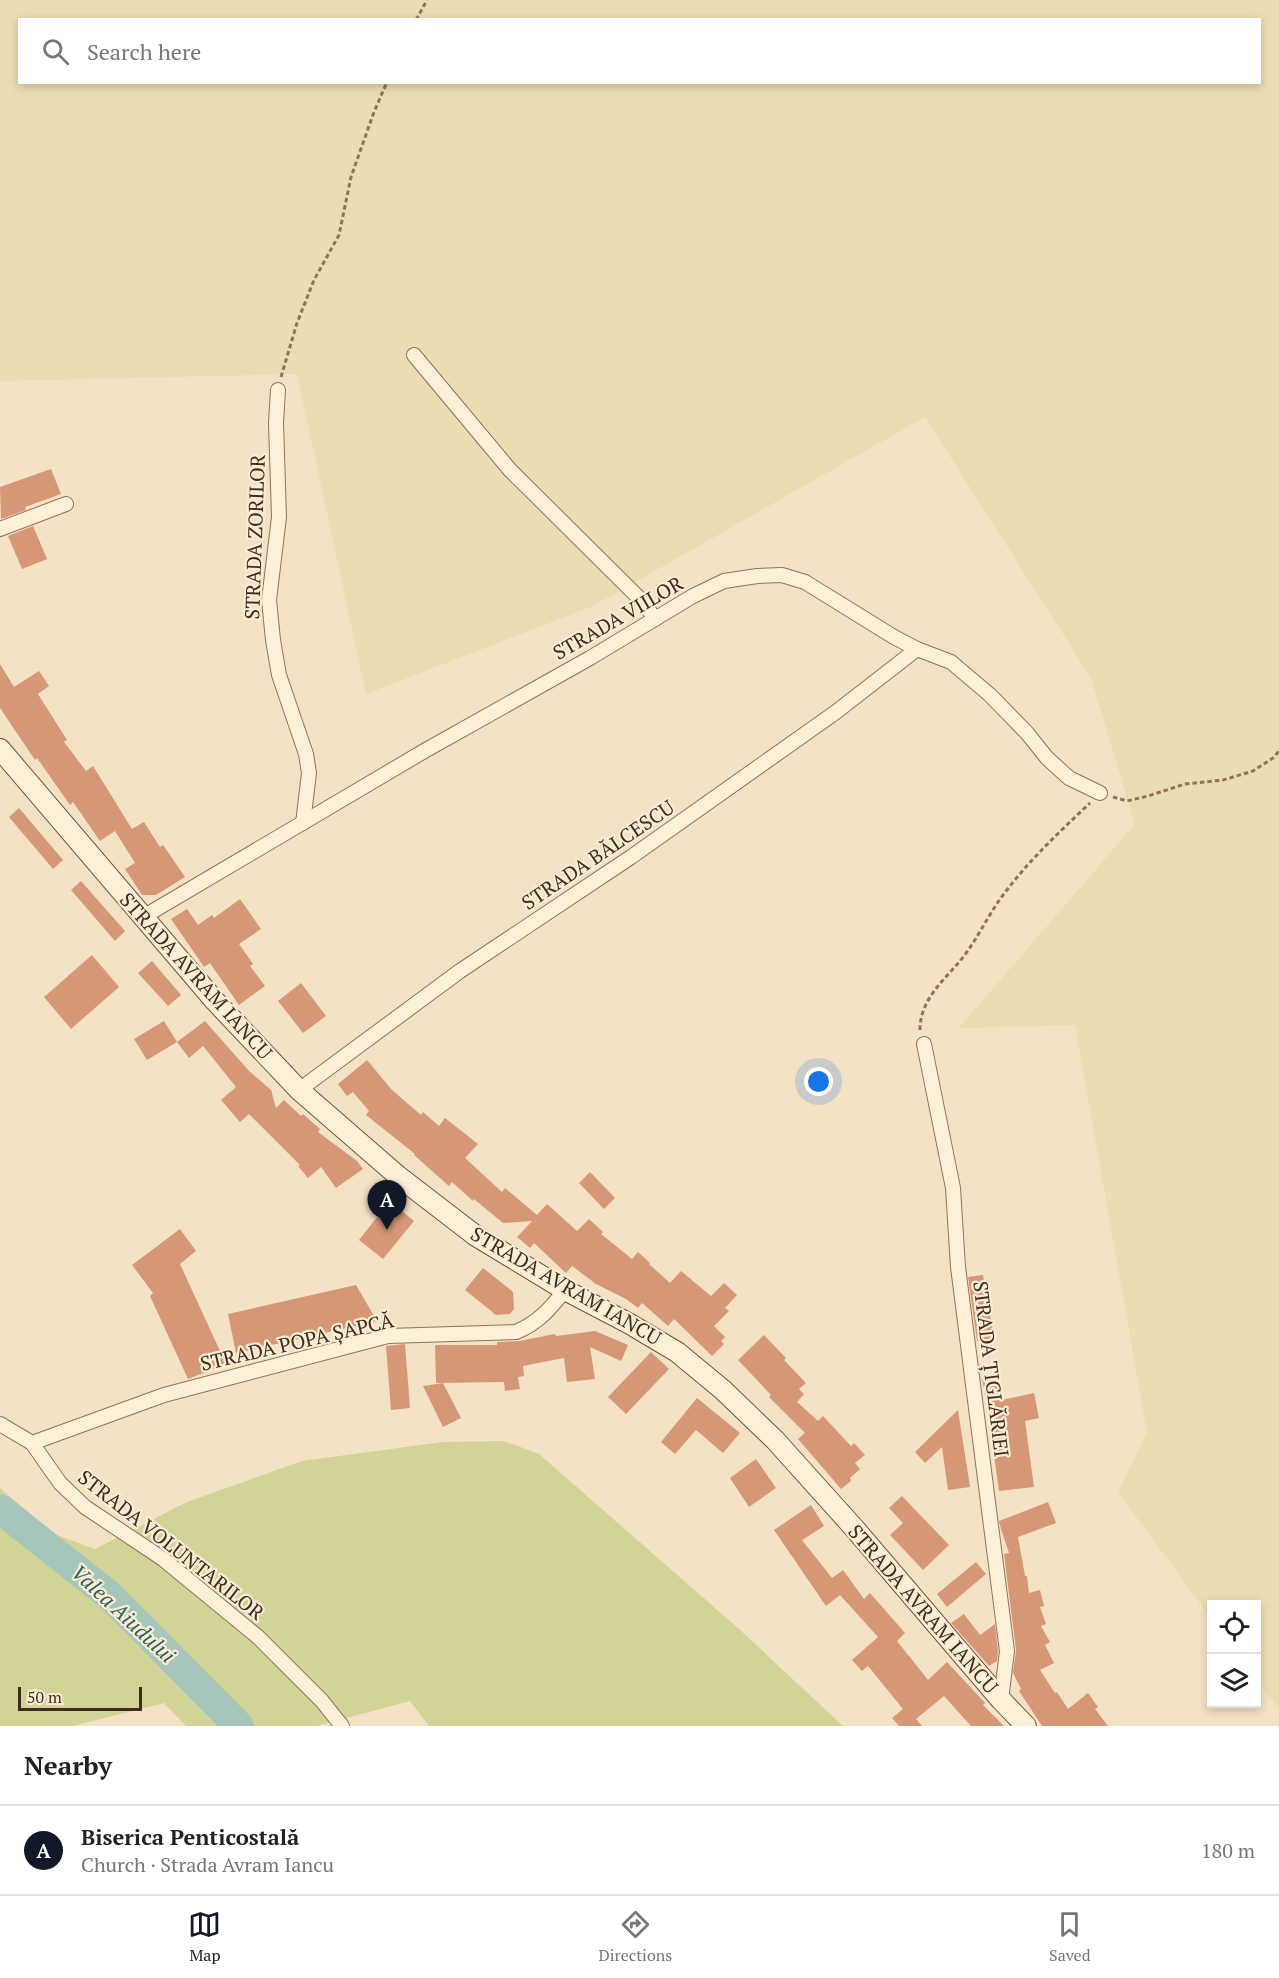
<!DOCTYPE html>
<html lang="en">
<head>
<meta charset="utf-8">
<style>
	body { margin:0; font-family:"PT Serif",serif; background:#f6f6f6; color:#222 }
	.controls { position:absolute; right:18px; bottom:18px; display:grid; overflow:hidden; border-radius:0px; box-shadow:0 3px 9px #0003 }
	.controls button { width:54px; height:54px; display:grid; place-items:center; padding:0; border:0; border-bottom:2px solid #e0e0e0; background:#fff; color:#222; font:30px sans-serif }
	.scale { position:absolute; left:18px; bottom:15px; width:124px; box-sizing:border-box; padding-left:6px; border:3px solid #402b1d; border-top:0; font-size:16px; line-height:21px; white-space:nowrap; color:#402b1d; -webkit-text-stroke:4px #faedd5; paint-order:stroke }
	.you { position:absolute; left:819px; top:1082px; width:21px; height:21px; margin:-15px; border:4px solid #fff; border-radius:50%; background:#1a73e8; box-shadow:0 0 0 9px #1a73e833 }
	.badge { display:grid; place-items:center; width:39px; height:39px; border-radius:50%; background:#111827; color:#fff; font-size:20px; font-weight:700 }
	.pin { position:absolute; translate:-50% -50px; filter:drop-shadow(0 2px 3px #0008) }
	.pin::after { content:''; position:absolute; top:32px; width:21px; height:18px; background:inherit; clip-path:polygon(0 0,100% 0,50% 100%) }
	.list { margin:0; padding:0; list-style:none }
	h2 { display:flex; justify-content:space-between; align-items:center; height:78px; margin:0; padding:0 24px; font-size:26px }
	h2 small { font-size:20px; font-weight:400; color:#767676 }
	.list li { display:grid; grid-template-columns:39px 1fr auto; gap:18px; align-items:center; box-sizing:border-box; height:90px; padding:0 24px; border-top:2px solid #e0e0e0 }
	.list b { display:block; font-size:22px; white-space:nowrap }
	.list p { margin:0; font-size:20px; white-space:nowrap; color:#767676 }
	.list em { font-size:20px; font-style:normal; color:#767676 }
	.icon { flex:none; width:33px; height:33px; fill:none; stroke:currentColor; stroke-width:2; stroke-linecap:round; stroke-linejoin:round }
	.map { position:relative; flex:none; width:1279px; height:1726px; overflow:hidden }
	.search { position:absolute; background:#fff; box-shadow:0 3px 9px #0003; left:18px; right:18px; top:18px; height:66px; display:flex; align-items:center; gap:15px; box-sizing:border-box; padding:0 21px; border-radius:0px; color:#767676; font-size:22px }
	.sheet { height:168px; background:#fff }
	nav { display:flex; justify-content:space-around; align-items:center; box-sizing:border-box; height:84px; border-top:2px solid #e0e0e0; background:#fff; font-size:16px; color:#767676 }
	nav a { display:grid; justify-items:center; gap:3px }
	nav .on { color:#111827 }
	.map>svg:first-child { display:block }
	.farmland { fill:#eaddb1; fill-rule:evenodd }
	.green { fill:#d1d496 }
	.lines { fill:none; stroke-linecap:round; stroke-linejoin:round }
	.river { stroke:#a7c6bb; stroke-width:30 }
	.building { fill:#d69776 }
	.street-casing { stroke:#917258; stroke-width:16 }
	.secondary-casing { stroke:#73533b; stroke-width:22 }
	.path { stroke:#917258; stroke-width:3; stroke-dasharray:4.5 3; stroke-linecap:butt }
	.street { stroke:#fdf0d9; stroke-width:14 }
	.secondary { stroke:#fdf0d9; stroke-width:20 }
	.labels { text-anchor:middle; stroke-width:4.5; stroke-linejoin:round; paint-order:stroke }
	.street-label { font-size:20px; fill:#402b1d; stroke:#faedd5 }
	.water-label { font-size:21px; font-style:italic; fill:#2b615a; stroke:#faedd5 }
</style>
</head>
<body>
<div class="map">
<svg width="1279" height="1726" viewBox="0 0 1279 1726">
	<rect width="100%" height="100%" fill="#f4e2c4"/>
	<path class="farmland" d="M0,0H1279V1709L1257,1679L1256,1604H1212L1211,1618L1118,1492L1147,1432L1075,1025L959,1028L1135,824L1091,678L925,417L593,606L366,694L297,374L0,381ZM20,20H1260V82H20Z"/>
	<polygon class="green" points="504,1441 539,1454 739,1629 843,1726 429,1726 410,1701 317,1726 186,1726 164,1703 73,1726 0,1726 0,1488 54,1534 95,1549 187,1502 302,1461 443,1442"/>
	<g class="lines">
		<polyline class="river" points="0,1509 110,1596 239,1726"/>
	</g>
	<g class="building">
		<polygon points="51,469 61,494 25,507 26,510 1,519 0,487"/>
		<polygon points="33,526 47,559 22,569 8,536"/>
		<polygon points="0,664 14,687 39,671 49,686 38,694 67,740 64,742 86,771 93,766 132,829 144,822 160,847 163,845 185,877 156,895 142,895 125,869 135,863 115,831 100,841 73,802 70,805 37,758 35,760 0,708"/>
		<polygon points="19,808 63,860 53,869 9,817"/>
		<polygon points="81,881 125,931 115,941 71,890"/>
		<polygon points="240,899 261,929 239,944 253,964 250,966 265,986 239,1005 210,963 204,967 171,919 187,909 198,925 212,915 214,918"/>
		<polygon points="92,955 119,987 71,1029 44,997"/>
		<polygon points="152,961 181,995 168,1006 138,973"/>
		<polygon points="301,983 326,1016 303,1033 278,1001"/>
		<polygon points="164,1021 177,1042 147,1060 134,1039"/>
		<polygon points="205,1021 249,1071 271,1090 276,1108 284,1100 301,1116 303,1114 320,1129 318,1132 357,1161 363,1169 336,1188 321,1167 308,1178 298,1166 300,1165 249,1114 240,1122 221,1100 236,1087 203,1046 189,1058 177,1042"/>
		<polygon points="367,1060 392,1090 421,1115 423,1112 439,1126 445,1118 478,1144 465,1158 502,1192 505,1188 537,1215 547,1204 577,1231 589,1219 603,1232 601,1234 632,1259 638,1252 650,1263 649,1264 670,1283 681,1271 711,1296 724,1283 737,1295 725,1308 729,1311 714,1326 725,1337 721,1341 724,1344 712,1356 674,1319 668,1326 642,1303 638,1308 626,1299 596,1284 572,1266 566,1273 534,1243 530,1248 517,1237 532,1221 503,1223 474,1199 473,1201 452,1182 449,1186 414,1155 415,1154 366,1115 369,1111 353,1092 347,1096 338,1084"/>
		<polygon points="590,1172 615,1198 604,1209 579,1183"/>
		<polygon points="390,1201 414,1221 383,1259 359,1240"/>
		<polygon points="180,1229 196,1251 180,1264 226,1364 188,1379 150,1296 153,1293 132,1265"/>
		<polygon points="483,1268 513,1292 514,1309 510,1314 496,1315 465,1290"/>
		<polygon points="983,1275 994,1338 977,1341 968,1277"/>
		<polygon points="356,1285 377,1321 236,1353 228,1314"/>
		<polygon points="595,1331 628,1345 621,1361 590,1347 595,1379 567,1382 564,1358 523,1366 524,1376 518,1377 520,1389 505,1391 504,1382 436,1383 435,1345 497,1345 497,1342 519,1341 555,1334 556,1336"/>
		<polygon points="764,1335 786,1358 784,1360 806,1383 799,1389 804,1394 797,1402 818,1421 823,1416 851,1446 854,1443 865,1455 855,1463 860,1469 850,1478 851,1481 841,1489 798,1439 805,1433 769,1397 771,1395 738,1360"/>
		<polygon points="405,1344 410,1408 391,1410 386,1346"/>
		<polygon points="651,1352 669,1369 626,1414 608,1397"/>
		<polygon points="997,1376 1002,1400 1034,1393 1039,1418 1025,1421 1034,1487 999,1491 992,1441 995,1440 982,1379"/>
		<polygon points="443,1383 461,1418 443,1427 423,1386"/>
		<polygon points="697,1398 740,1433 723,1453 696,1430 675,1454 661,1442"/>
		<polygon points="958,1410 970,1487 948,1490 942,1447 925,1463 915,1452"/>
		<polygon points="756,1459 776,1488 749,1507 730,1478"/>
		<polygon points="902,1496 949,1545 923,1570 890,1535 903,1523 889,1508"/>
		<polygon points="1048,1502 1056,1523 1018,1537 1025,1576 1027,1576 1029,1593 1040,1590 1044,1606 1040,1607 1046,1624 1041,1626 1050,1642 1045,1645 1054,1663 1040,1670 1055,1693 1057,1692 1068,1709 1088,1693 1098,1707 1095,1709 1108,1726 1042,1726 1019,1691 1021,1689 1013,1673 1016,1650 1004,1554 1009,1553 1001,1529 999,1521"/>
		<polygon points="811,1505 824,1526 802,1540 832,1578 843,1570 864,1599 870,1593 905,1633 897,1641 928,1680 947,1662 985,1703 983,1705 1004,1726 971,1726 944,1696 916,1719 922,1726 899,1726 892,1718 903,1709 868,1666 862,1671 852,1660 878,1637 840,1595 826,1606 774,1530"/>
		<polygon points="976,1562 986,1574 947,1607 937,1594"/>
		<polygon points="964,1614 980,1635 995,1624 998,1651 997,1661 989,1666 951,1623"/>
	</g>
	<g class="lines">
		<defs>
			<g id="street">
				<polyline points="414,355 510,470 643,602 655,619"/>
				<polyline points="278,390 276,423 279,517 269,600 273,640 279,675 306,754 309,773 303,823"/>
				<polyline points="0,529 66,504"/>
				<polyline points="143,917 426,750 590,658 693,596 724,581 757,576 782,575 805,582 894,637 917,649 951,662 990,695 1027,733 1047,758 1069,778 1100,793"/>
				<polyline points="924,1044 953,1188 958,1267 1007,1651 1001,1700"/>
				<polyline points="299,1090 460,971 631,857 836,712 917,649"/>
				<polyline points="0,1424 32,1443 60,1483 85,1507 163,1559 258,1637 322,1701 342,1726"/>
				<path d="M32,1443L164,1395L388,1336L516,1332C538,1323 550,1309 565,1290"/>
			</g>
			<polyline id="secondary" points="0,749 215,1001 299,1090 398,1176 476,1236 565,1290 630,1324 677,1352 723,1390 775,1440 855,1529 1001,1700 1026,1726"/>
		</defs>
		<use href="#street" class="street-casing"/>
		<use href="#secondary" class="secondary-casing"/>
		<g class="path">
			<polyline points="416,20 427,0"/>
			<polyline points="281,377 297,323 314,280 339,235 351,177 374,112 387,82"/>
			<polyline points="1113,797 1127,801 1148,796 1185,784 1223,780 1253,771 1273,758 1279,751"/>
			<path d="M920,1030C920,998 946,979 964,956C976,940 985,922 996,905C1022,867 1056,835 1090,803"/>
		</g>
		<use href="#street" class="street"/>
		<use href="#secondary" class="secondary"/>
	</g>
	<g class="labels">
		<g class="street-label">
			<text transform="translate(255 537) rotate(-88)" y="7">STRADA ZORILOR</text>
			<text transform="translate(618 618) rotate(-30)" y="7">STRADA VIILOR</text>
			<text transform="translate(598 855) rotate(-34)" y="7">STRADA BĂLCESCU</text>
			<text transform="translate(196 976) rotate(48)" y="7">STRADA AVRAM IANCU</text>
			<text transform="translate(566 1286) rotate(30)" y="7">STRADA AVRAM IANCU</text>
			<text transform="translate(297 1342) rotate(-13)" y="7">STRADA POPA ȘAPCĂ</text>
			<text transform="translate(991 1369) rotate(83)" y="7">STRADA ȚIGLĂRIEI</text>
			<text transform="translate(171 1545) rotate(38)" y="7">STRADA VOLUNTARILOR</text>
			<text transform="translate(923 1609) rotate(49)" y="7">STRADA AVRAM IANCU</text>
		</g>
		<g class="water-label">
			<text transform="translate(123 1614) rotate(43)" y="7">Valea Aiudului</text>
		</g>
	</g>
</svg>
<div class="controls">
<button><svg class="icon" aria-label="locate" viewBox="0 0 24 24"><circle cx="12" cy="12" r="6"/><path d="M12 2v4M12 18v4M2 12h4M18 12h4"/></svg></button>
<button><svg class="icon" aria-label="layers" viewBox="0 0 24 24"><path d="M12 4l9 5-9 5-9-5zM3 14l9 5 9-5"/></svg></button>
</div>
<div class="scale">50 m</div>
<div class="you"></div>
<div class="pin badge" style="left:387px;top:1230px">A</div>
<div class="search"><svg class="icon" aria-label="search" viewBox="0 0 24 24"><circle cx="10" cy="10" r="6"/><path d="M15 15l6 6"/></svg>Search here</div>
</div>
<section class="sheet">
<h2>Nearby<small></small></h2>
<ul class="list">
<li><span class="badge">A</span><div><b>Biserica Penticostală</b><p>Church · Strada Avram Iancu</p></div><em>180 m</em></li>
</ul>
</section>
<nav>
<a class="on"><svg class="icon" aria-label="map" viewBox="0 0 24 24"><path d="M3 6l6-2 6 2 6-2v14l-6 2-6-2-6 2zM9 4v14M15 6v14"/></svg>Map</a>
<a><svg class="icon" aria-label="directions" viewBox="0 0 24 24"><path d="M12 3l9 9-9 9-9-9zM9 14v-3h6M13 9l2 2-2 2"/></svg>Directions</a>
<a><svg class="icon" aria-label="saved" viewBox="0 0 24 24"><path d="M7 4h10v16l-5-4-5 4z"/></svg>Saved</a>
</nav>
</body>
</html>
